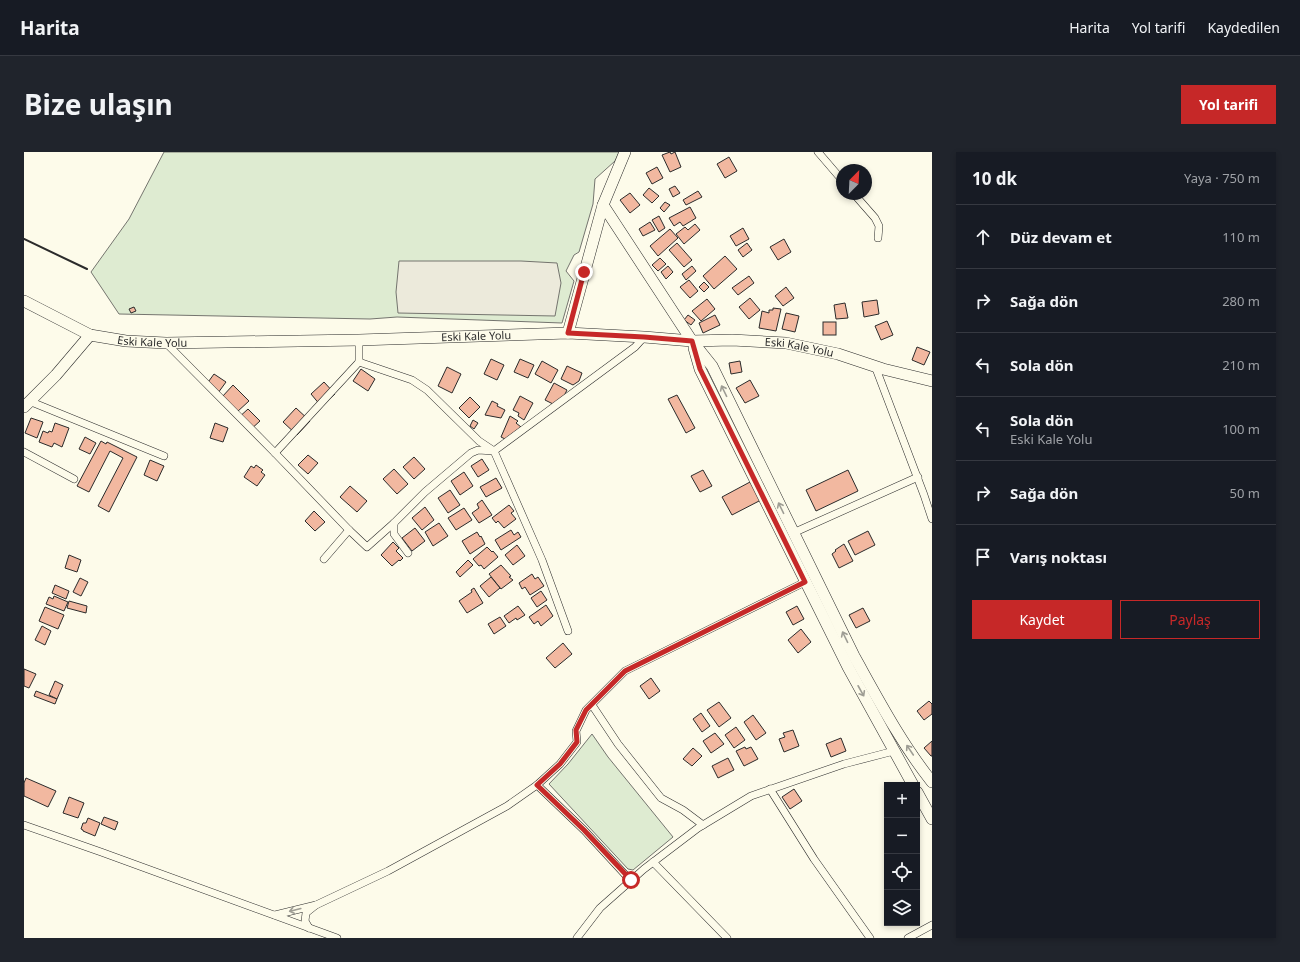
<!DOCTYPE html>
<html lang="tr">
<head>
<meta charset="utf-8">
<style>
	body { margin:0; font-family:"Noto Sans",sans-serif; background:#20242c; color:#f1f3f6 }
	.controls { position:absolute; right:12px; bottom:12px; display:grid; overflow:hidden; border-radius:0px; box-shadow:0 2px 6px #0003 }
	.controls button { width:36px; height:36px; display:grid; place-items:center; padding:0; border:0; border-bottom:1px solid #363941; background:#171b24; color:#f1f3f6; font:20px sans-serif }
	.compass { position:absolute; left:812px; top:12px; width:36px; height:36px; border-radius:50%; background:#171b24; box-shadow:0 2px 6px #0003; rotate:24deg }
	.stop { position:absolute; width:12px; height:12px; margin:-9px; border:3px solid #c62828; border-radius:50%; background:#fff }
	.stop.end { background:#c62828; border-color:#fff; box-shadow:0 1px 4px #0008 }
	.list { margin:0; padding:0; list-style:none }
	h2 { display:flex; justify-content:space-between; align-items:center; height:52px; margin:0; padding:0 16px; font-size:17px }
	h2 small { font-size:13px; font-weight:400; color:#9ea1a6 }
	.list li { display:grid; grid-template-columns:26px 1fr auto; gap:12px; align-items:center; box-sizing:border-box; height:64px; padding:0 16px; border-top:1px solid #363941 }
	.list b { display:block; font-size:15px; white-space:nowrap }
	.list p { margin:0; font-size:13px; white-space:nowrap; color:#9ea1a6 }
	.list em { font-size:13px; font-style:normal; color:#9ea1a6 }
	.actions { display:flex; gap:8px; padding:12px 16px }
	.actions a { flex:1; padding:9px 0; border:1px solid #c62828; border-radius:0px; text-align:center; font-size:14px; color:#c62828 }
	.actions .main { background:#c62828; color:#fff }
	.icon { flex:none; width:22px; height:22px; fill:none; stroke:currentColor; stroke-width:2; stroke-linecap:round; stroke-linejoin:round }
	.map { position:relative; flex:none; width:908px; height:786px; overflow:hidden; border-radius:0px }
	header { display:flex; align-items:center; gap:24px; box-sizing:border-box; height:56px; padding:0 20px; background:#171b24; border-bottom:1px solid #363941 }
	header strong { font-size:19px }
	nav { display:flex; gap:22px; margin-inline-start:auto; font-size:14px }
	.intro { display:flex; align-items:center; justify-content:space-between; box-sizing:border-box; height:96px; padding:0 24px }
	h1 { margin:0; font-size:28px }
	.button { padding:10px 18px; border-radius:0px; background:#c62828; color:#fff; font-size:14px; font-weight:700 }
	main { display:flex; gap:24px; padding:0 24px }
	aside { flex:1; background:#171b24; border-radius:0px; box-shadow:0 2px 6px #0003 }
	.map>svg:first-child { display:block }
	.green { fill:#deebd1; stroke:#74746e }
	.parking { fill:#eceadb; stroke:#74746e }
	.building { fill:#f2b8a0; stroke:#2b2b2b }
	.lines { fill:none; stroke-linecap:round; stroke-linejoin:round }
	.street-casing { stroke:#2b2b2b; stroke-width:8 }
	.secondary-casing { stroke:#2b2b2b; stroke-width:12 }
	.street { stroke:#fdfbea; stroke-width:7 }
	.secondary { stroke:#fdfbea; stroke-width:11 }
	.wall { stroke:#2b2b2b; stroke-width:2 }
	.oneway { stroke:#9e9d94 }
	.route { stroke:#c62828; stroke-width:5 }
	.labels { text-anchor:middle; stroke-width:3; stroke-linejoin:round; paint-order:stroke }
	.street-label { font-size:11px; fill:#2b2b2b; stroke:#fdfbea }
</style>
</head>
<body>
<header>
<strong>Harita</strong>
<nav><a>Harita</a><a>Yol tarifi</a><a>Kaydedilen</a></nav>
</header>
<div class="intro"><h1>Bize ulaşın</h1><a class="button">Yol tarifi</a></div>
<main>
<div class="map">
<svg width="908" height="786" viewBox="0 0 908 786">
	<rect width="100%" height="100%" fill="#fdfbea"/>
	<g class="green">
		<polygon points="140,0 595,0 591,9 571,27 569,52 555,100 550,103 542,119 550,129 538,171 373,165 346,167 95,162 67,120 105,67"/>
		<polygon points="568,582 584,605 649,685 609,718 604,717 525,632 544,612"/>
	</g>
	<polygon class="parking" points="375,109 497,109 533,111 537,131 531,164 374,161 372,140"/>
	<g class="building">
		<polygon points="646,0 647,2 651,0 657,15 646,20 638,3"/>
		<polygon points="705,5 713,19 701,26 693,12"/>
		<polygon points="633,15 639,26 628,32 622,21"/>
		<polygon points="651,34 656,41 649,45 645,37"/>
		<polygon points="625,36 635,44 628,51 619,43"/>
		<polygon points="674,39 678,45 662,53 659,48"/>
		<polygon points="606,41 616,53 606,61 596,48"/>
		<polygon points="641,50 646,53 640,60 636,56"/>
		<polygon points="666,55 672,66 659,74 656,70 650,74 645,66"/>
		<polygon points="635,64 641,76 635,80 628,68"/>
		<polygon points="626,70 631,78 619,84 615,77"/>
		<polygon points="671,72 676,78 660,92 652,82 661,75 664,78"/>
		<polygon points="719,76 725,87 712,94 706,84"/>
		<polygon points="646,77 654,86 634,104 626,94"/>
		<polygon points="760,87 767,100 754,108 746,95"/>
		<polygon points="653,91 668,108 660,115 645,98"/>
		<polygon points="723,91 728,98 719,105 714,98"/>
		<polygon points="701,104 713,117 690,137 679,124"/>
		<polygon points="636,106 642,112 634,119 628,113"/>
		<polygon points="644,114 649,120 642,127 637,120"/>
		<polygon points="668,114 672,119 662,128 658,122"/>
		<polygon points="725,124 730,131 714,143 708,136"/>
		<polygon points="665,128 674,139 666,146 656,135"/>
		<polygon points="680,130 685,135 680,140 675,135"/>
		<polygon points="762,135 770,146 759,154 751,144"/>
		<polygon points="726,146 736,158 725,167 715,155"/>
		<polygon points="683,147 691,157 677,169 668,159"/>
		<polygon points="853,148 855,162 840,165 838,150"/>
		<polygon points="821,151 824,166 812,167 810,153"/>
		<polygon points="110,155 112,159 107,161 105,157"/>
		<polygon points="749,156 757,157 752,179 735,176 738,159 745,161 745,158 749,158"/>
		<polygon points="762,161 775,164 771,180 758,177"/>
		<polygon points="664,163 671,168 667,173 660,168"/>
		<polygon points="691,163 696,173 679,181 675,171"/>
		<polygon points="863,169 869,183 857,188 851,174"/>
		<rect x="799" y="170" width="13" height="13"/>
		<polygon points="893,195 906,200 900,213 888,208"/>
		<polygon points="467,207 480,213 473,228 460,222"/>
		<polygon points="496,207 510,213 504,226 490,220"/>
		<polygon points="518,209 534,218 527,231 511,222"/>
		<polygon points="716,209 718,220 707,222 705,211"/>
		<polygon points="543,214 558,221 555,229 549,233 537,227"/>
		<polygon points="423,215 437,222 428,241 414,234"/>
		<polygon points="337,217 351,227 344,239 329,229"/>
		<polygon points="190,222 202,230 194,241 182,233"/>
		<polygon points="726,228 735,244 721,251 712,236"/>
		<polygon points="300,230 311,242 297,254 287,242"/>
		<polygon points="530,231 543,238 538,248 535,247 531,253 521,248"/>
		<polygon points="209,233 225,249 213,260 198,245"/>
		<polygon points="653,243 671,276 662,281 644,247"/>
		<polygon points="496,244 509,251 500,268 494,264 495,261 489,258"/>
		<polygon points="446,245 456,255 445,266 435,256"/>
		<polygon points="468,249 474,252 473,254 481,258 477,266 461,263"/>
		<polygon points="272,256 286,269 273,283 259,270"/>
		<polygon points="224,257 236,269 225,279 213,267"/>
		<polygon points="486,264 494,269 492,271 497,275 481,287 477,285"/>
		<polygon points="7,266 19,270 13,286 1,281"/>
		<polygon points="449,268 454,271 450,277 446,274"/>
		<polygon points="31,271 45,276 38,295 30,291 28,295 15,290 19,279 24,281 25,279 28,280"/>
		<polygon points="191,271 204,276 199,290 186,286"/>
		<polygon points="61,285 72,291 66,302 55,297"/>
		<polygon points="77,289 82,292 83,290 113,305 85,360 74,354 99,306 86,299 65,340 53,334"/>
		<polygon points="284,303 294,311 284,322 274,313"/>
		<polygon points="390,305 401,317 390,327 379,315"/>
		<polygon points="458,307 465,318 454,325 447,314"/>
		<polygon points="126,308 140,314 133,329 120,323"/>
		<polygon points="232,313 239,318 237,320 241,323 233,334 220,325 227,314 230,316"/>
		<polygon points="370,317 384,332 373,342 359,327"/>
		<polygon points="679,318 688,334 676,340 667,324"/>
		<polygon points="824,318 834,339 792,359 782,338"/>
		<polygon points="440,320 449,334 436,343 427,329"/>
		<polygon points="472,326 478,336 462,345 456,335"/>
		<polygon points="726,330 737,348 708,363 698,345"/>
		<polygon points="326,334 343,349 333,360 316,345"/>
		<polygon points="426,338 436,353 424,361 414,346"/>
		<polygon points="458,348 468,363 455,371 448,361 455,356 453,352"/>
		<polygon points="485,353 490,359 487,361 492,367 480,376 474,369 472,371 468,366"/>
		<polygon points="401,355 410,368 398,378 388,366"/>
		<polygon points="440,356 448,368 432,378 424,366"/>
		<polygon points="290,359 301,370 291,379 281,369"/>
		<polygon points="415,371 424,384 409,394 401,380"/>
		<polygon points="391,376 401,389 388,399 378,386"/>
		<polygon points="487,378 490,383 494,380 497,385 477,398 471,388"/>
		<polygon points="844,379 851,393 831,403 824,389"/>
		<polygon points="453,380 456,385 457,384 461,392 446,402 438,389"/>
		<polygon points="369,390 375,396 372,399 379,406 376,409 375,408 368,414 357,403"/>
		<polygon points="820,392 829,409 815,416 808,402 812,399 811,398"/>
		<polygon points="493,393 501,404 489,413 481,403"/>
		<polygon points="463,395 468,400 469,399 474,405 460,417 457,413 455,414 449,407"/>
		<polygon points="45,403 57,408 53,420 41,416"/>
		<polygon points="444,408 449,413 436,425 432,420"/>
		<polygon points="477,413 487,424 485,425 489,428 477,437 465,422"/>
		<polygon points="508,422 511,427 514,425 520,434 506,443 501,435 498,437 495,431"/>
		<polygon points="467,425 476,436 465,445 456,434"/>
		<polygon points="56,426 64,430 57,444 49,440"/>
		<polygon points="31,433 45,439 42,447 28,441"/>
		<polygon points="450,436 459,451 443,461 435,449 448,440 447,438"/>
		<polygon points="517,439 523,448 513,455 507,446"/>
		<polygon points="30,444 44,450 40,459 22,452 25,445 29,447"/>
		<polygon points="45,449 63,454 62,461 43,456"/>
		<polygon points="522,453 529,464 517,474 514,469 510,472 505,465"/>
		<polygon points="494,454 501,463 493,468 492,466 485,471 480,464"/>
		<polygon points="773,454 780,467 769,473 762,460"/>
		<polygon points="21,455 40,463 34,477 15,469"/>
		<polygon points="839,456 846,469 832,476 825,463"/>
		<polygon points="476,465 482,474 470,482 464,472"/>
		<polygon points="18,474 27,479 21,493 11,488"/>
		<polygon points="777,477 787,490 774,501 764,488"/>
		<polygon points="539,491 548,502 531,516 522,506"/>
		<polygon points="0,517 12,522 5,536 0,534"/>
		<polygon points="627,526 636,539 625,547 616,534"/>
		<polygon points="31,529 39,533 33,547 25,543"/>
		<polygon points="12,539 33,547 31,552 10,544"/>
		<polygon points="905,549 908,552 908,562 900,568 893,559"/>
		<polygon points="695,550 707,566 695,575 683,558"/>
		<polygon points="677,561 686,574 678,580 669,567"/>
		<polygon points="729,563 742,581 732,588 720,570"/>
		<polygon points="712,575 721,588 710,596 701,583"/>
		<polygon points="769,578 775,594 760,600 755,587 761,585 759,581"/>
		<polygon points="691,581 700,592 687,601 679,589"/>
		<polygon points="817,586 822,599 807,605 802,592"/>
		<polygon points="908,589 908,604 907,604 900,596"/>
		<polygon points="721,595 722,597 727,595 734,607 720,614 712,599"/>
		<polygon points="669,596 678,604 668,614 659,607"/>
		<polygon points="704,606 710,618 694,626 688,614"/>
		<polygon points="2,626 32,639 24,655 0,644 0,631"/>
		<polygon points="770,637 778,649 766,657 758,645"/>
		<polygon points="45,645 60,651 54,666 39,661"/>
		<polygon points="80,665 94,670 91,678 77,672"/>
		<polygon points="64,666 76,671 71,684 59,679 59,678 57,677 59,671 62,671"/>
	</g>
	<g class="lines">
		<defs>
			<g id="street">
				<polyline points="794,0 818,28"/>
				<polyline points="830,42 851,66 855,74 854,86"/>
				<polyline points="142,191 251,301 325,378"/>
				<polyline points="335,210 388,228 403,238 455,289 470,299 518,408 544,479"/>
				<polyline points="851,214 900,343 908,367"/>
				<polyline points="5,249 140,304"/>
				<polyline points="0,300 50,327"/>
				<polyline points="251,301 335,210 335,188"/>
				<polyline points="769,381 894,325"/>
				<polyline points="384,401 370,382 370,371 401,340 447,301 454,298 470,299 611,195 620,185"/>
				<polyline points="300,407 325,378 343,395 370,371"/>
				<polyline points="568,553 594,592 637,646 659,658 679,673"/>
				<polyline points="513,633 560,678 607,729"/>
				<polyline points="746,637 790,707 846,786"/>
				<polyline points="0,673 77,700 313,786"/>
				<polyline points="629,710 703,786"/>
				<polyline points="292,753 364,719 483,654 513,633 536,612 553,590 552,579 562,558 601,519 781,430"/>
				<polyline points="251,763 292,753 282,761 281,769 285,776"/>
				<polyline points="553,786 576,756 620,717 674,676 727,644 820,612 870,599"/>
				<polyline points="884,786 908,773"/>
			</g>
			<g id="secondary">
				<path d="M579,53L668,189L688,214L830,504C854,547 877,591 908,630"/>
				<path id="s1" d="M0,149L66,183L102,189L142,191L335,188L544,181L620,185L668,189L708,188L762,191L814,202L859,217L908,229"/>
				<polyline points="544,181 579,53 601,0"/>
				<polyline points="670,196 676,217 824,515 889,633"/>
				<polyline points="0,255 32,223 66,183"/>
				<polyline points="893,640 908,667"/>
			</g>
		</defs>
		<use href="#street" class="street-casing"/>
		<use href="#secondary" class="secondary-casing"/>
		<use href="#street" class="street"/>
		<use href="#secondary" class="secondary"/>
		<polyline class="wall" points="0,87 63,117"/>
	</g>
	<defs><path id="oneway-shaft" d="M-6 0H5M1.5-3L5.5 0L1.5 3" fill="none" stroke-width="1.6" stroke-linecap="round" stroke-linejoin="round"/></defs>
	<g class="oneway">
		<use href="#oneway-shaft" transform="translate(700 239) rotate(-116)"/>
		<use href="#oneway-shaft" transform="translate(757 356) rotate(-116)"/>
		<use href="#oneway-shaft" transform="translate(821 485) rotate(-116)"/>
		<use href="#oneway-shaft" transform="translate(837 539) rotate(61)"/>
		<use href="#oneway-shaft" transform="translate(886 598) rotate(-124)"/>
		<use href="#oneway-shaft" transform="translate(271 758) rotate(166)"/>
	</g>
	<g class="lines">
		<polyline class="route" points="560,120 544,181 620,185 668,189 676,217 781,430 601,519 562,558 552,578 553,590 536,612 513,633 560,678 607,728"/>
	</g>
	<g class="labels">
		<g class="street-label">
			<text dy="4" stroke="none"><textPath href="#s1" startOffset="461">Eski Kale Yolu</textPath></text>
			<text dy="4" stroke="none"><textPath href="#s1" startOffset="137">Eski Kale Yolu</textPath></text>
			<text dy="4" stroke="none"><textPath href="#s1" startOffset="785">Eski Kale Yolu</textPath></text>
		</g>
	</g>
</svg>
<div class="controls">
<button>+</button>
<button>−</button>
<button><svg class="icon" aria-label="locate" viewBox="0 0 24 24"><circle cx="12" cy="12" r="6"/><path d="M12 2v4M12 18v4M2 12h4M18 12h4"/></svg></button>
<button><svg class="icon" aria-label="layers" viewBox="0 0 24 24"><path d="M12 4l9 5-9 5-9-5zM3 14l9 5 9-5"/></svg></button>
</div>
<svg class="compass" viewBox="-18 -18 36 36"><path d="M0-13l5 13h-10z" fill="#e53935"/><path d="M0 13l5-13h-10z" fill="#9ea1a6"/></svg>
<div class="stop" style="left:607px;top:728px"></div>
<div class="stop end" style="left:560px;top:120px"></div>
</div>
<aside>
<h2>10 dk<small>Yaya · 750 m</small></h2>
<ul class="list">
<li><svg class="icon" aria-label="ahead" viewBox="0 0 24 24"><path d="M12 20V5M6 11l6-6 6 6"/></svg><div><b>Düz devam et</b></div><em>110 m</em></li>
<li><svg class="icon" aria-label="right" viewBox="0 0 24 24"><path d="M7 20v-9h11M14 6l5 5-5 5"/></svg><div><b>Sağa dön</b></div><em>280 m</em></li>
<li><svg class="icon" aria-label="left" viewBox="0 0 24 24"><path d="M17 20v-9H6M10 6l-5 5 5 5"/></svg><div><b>Sola dön</b></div><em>210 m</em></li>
<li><svg class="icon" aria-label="left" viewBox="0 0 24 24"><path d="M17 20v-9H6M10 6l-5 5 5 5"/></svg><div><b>Sola dön</b><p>Eski Kale Yolu</p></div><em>100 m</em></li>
<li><svg class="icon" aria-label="right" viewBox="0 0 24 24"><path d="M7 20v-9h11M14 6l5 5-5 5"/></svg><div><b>Sağa dön</b></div><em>50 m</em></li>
<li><svg class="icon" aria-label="arrive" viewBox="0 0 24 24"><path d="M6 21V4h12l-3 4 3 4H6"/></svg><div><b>Varış noktası</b></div></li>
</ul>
<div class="actions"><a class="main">Kaydet</a><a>Paylaş</a></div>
</aside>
</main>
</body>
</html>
